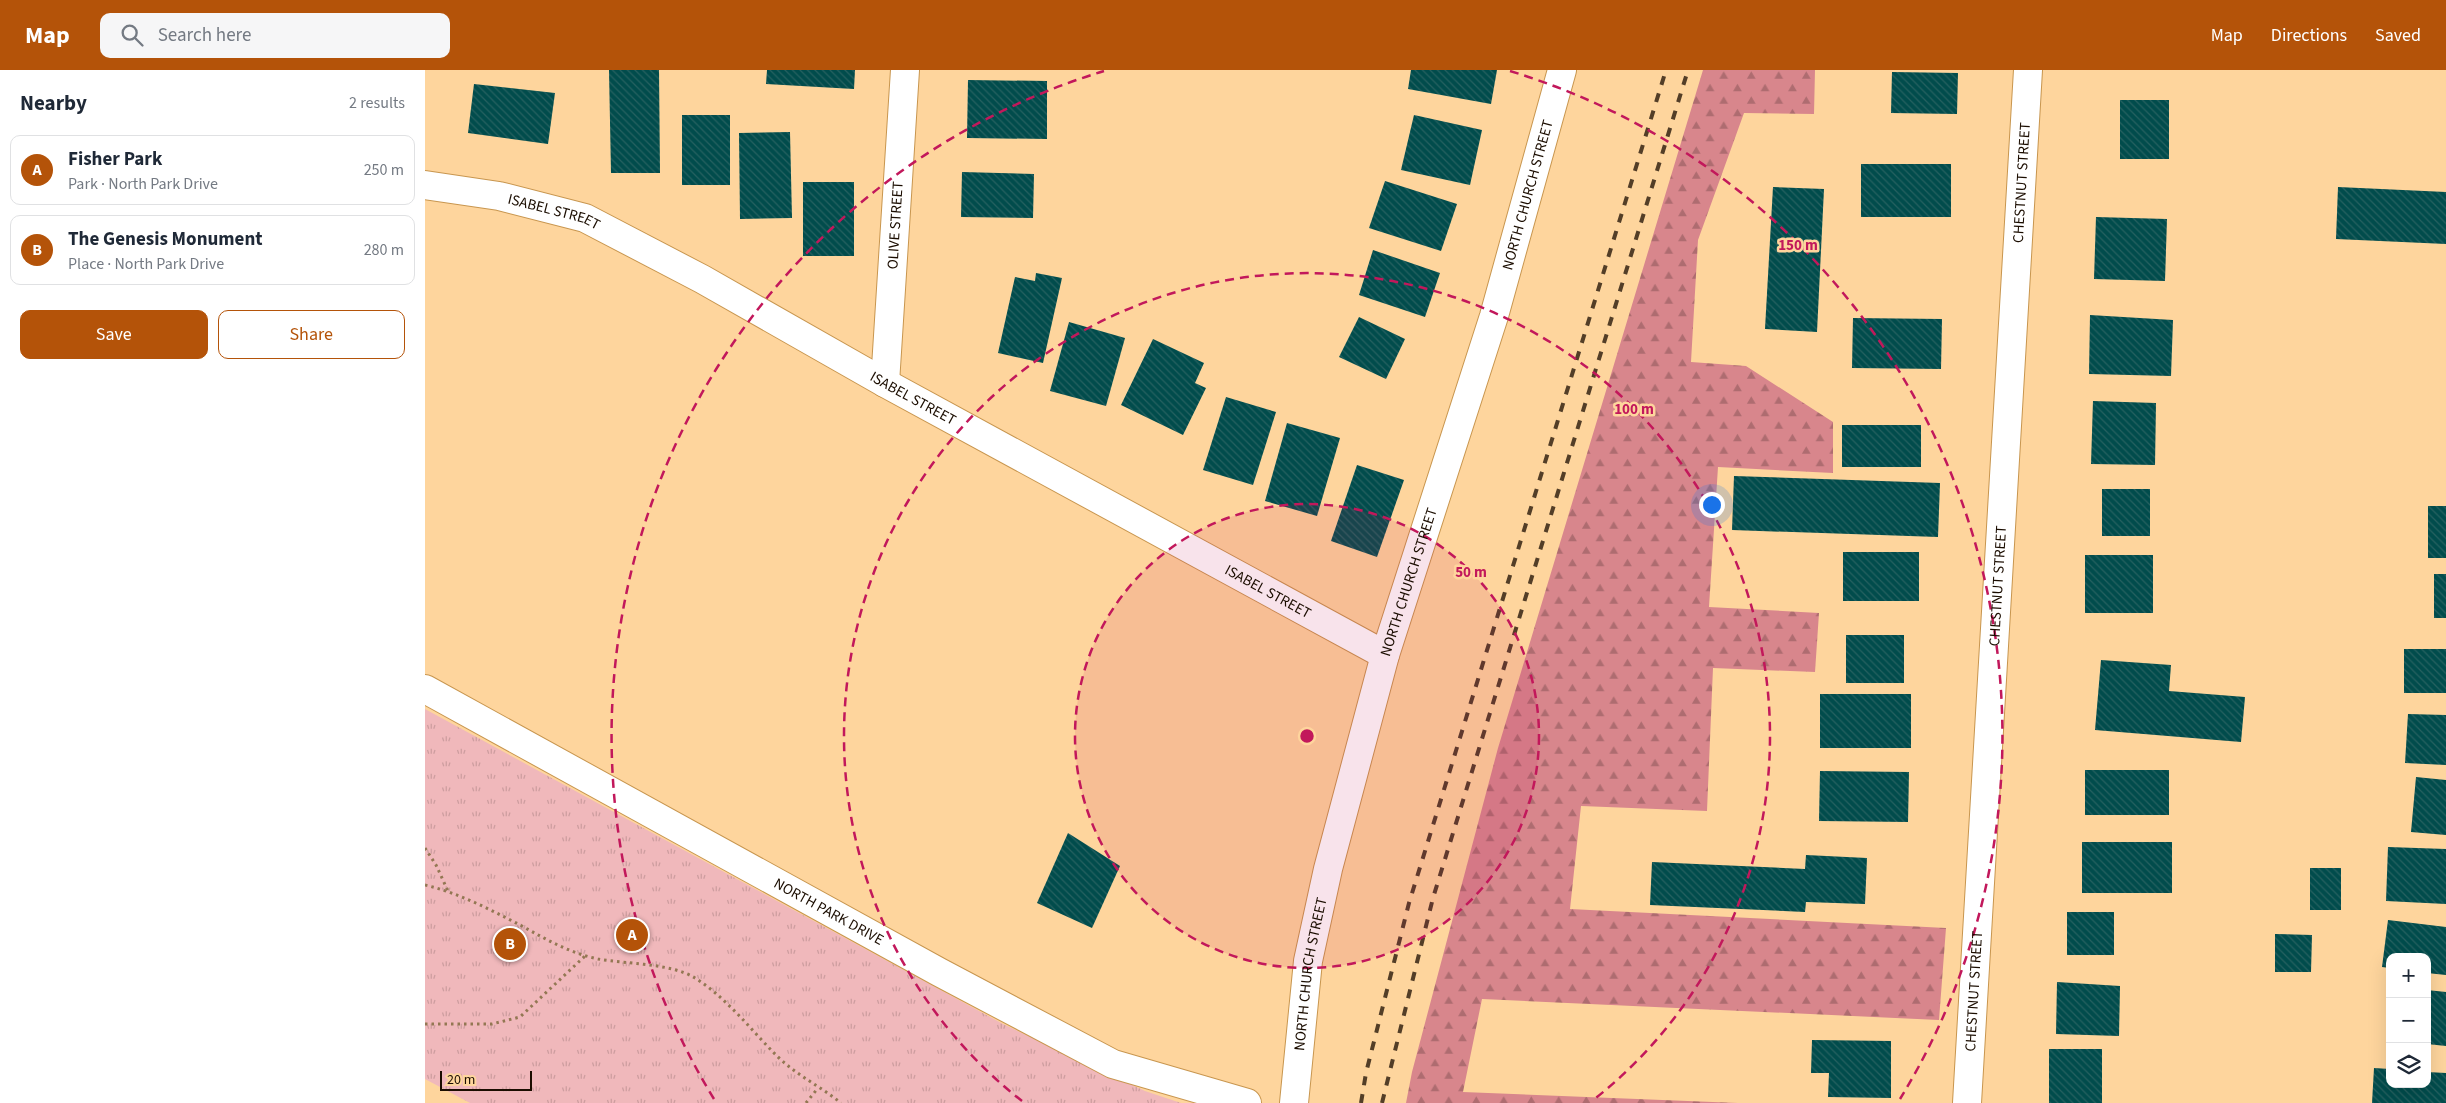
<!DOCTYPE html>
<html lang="en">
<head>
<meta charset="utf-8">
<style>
	body { margin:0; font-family:"Source Sans 3",sans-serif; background:#f6f6f7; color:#1f2937 }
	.controls { position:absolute; right:15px; bottom:15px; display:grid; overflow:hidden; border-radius:10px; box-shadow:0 5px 20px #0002 }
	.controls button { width:45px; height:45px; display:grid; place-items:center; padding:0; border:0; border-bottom:1px solid #e0e1e3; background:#fff; color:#1f2937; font:25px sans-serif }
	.scale { position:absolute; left:15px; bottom:12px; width:92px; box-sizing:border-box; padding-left:5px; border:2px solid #1b0d00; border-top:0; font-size:14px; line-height:18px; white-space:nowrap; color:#1b0d00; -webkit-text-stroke:4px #fed59d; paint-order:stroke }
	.you { position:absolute; left:1286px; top:434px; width:18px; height:18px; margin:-12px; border:4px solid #fff; border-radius:50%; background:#1a73e8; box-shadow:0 0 0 8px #1a73e833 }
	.badge { display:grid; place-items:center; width:32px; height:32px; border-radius:50%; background:#b45309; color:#fff; font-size:16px; font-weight:700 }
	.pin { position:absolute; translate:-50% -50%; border:2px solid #fff; box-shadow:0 1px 5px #0006 }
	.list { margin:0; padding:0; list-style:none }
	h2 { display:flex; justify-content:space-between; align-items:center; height:65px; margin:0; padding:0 20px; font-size:21px }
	h2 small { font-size:16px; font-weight:400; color:#747a83 }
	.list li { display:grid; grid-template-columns:32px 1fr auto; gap:15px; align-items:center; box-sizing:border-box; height:70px; margin:0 10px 10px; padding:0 10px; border:1px solid #e0e1e3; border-radius:10px }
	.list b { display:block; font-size:19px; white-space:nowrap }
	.list p { margin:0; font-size:16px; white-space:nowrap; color:#747a83 }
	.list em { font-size:16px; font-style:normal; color:#747a83 }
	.actions { display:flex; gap:10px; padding:15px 20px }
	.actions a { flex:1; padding:11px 0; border:1px solid #b45309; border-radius:10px; text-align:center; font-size:18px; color:#b45309 }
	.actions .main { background:#b45309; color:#fff }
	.icon { flex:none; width:28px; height:28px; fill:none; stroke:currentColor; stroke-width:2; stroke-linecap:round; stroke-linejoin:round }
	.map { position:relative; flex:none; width:2021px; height:1033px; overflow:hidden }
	header { display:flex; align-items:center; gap:30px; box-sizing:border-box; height:70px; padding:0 25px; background:#b45309; color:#fff }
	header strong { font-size:24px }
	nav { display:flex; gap:28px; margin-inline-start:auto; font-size:18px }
	.search { width:350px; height:45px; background:#f6f6f7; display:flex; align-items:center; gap:12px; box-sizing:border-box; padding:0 18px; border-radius:10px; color:#747a83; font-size:19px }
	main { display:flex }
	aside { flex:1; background:#fff }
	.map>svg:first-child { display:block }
	.forest { fill:url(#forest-firs) }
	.park { fill:url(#park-tufts) }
	.building { fill:url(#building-back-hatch) }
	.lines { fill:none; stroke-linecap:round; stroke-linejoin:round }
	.minor-casing { stroke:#c8964f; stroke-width:30 }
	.path { stroke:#937753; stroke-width:3; stroke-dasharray:2.5 4; stroke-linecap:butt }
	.minor { stroke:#fff; stroke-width:28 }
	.rail { stroke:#533e27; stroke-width:4; stroke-dasharray:9 9; stroke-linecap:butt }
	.ring { fill:none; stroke:#c2185b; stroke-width:2.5; stroke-dasharray:9 6 }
	.labels { text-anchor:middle; stroke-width:5; stroke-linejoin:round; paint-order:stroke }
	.street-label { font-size:15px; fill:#1b0d00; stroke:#fed59d }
	.centre { fill:#c2185b; stroke:#fed59d; stroke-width:2.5 }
	.ring-label { font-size:15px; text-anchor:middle; font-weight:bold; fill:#c2185b; stroke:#fed59d; stroke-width:5; stroke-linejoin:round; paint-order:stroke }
</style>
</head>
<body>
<header>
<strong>Map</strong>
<div class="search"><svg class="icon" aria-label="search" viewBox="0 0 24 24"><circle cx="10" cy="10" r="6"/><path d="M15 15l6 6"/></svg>Search here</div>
<nav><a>Map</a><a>Directions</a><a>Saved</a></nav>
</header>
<main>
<aside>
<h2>Nearby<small>2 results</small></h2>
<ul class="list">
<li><span class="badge">A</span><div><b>Fisher Park</b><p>Park · North Park Drive</p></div><em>250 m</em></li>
<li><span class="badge">B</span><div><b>The Genesis Monument</b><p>Place · North Park Drive</p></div><em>280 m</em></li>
</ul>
<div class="actions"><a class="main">Save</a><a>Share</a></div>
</aside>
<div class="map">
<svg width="2021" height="1033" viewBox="0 0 2021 1033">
	<defs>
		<pattern id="forest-firs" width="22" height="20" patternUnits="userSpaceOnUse" patternTransform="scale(1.25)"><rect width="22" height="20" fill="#d8868c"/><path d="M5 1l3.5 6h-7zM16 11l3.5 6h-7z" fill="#ae6c70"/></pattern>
		<pattern id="park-tufts" width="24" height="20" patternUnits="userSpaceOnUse" patternTransform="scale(1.25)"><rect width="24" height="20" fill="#f0b8bb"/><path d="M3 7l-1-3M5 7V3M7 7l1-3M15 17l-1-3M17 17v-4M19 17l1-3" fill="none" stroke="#cd9d9f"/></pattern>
		<pattern id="building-back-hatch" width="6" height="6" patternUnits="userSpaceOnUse" patternTransform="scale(1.25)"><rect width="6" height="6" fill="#014c4c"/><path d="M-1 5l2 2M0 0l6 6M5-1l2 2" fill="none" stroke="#266160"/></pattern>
	</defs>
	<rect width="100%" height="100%" fill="#fed59d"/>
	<polygon class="forest" points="1278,0 1390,0 1389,44 1319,43 1273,170 1266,292 1321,296 1408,352 1408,403 1293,397 1284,537 1394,543 1390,602 1288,598 1282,741 1156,736 1145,839 1521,858 1514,950 1057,929 1038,1022 1313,1033 981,1033 987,1002 1073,678"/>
	<polygon class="park" points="0,639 578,954 720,1021 756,1033 45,1033 0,1009"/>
	<g class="building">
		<polygon points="184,0 234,0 235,103 186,103"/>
		<polygon points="342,0 430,0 429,19 341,14"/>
		<polygon points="986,0 1072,0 1066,34 983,19"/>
		<polygon points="1467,2 1533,3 1532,44 1466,43"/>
		<polygon points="543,10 622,11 622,69 542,68"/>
		<polygon points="49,14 130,23 123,74 43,63"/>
		<rect x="1695" y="30" width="49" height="59"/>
		<rect x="257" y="45" width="48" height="70"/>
		<polygon points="989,45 1057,60 1045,115 976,100"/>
		<polygon points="365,62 367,148 315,149 314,63"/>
		<rect x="1436" y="94" width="90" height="53"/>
		<polygon points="537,102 609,104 608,148 536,147"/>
		<polygon points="960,111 1032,134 1016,181 944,158"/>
		<rect x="378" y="112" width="51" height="74"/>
		<polygon points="1348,117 1399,119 1392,262 1340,259"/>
		<polygon points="1913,117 2021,122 2021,174 1911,169"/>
		<polygon points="1671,147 1742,149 1740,211 1669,209"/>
		<polygon points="948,180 1015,203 1000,247 934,225"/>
		<polygon points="611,203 637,208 618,293 573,283 590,207 610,211"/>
		<polygon points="1665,245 1748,250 1746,306 1664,304"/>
		<polygon points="934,247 980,269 961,309 914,287"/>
		<polygon points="1428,248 1517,249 1516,299 1427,298"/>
		<polygon points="644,252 700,268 681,336 625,321"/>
		<polygon points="728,269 779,293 770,313 781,318 758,365 696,335"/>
		<polygon points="801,327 851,342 828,415 778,400"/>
		<polygon points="1668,331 1731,333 1730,395 1666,394"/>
		<polygon points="862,353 915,368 892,446 840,431"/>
		<rect x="1417" y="355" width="79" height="42"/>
		<polygon points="932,395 979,410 952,487 906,471"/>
		<polygon points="1309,406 1515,413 1513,467 1307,460"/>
		<rect x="1677" y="419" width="48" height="47"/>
		<rect x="2003" y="436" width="18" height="52"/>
		<rect x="1418" y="482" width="76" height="49"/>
		<rect x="1660" y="485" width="68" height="58"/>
		<rect x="2009" y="504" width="12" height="44"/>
		<rect x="1421" y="565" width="58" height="48"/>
		<rect x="1979" y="579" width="42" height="44"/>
		<polygon points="1676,590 1746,595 1744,621 1820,627 1816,672 1670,660"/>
		<rect x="1395" y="624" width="91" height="54"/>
		<polygon points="1983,644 2021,645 2021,695 1980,693"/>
		<rect x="1660" y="700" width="84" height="45"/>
		<polygon points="1395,701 1484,702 1483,752 1394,751"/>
		<polygon points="1991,707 2021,710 2021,765 1986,762"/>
		<polygon points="643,763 695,796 667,858 612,833"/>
		<rect x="1657" y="772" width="90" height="51"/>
		<polygon points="1963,777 2021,779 2021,834 1961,831"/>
		<polygon points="1381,785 1442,788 1440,834 1381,832 1380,842 1225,835 1227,792 1380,799"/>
		<rect x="1885" y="798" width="31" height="42"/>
		<rect x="1642" y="842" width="47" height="43"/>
		<polygon points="1963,850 2021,857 2021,905 2002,903 2002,887 1965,887 1965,898 1957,897"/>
		<polygon points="1850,864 1887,865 1886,902 1850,902"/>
		<polygon points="1632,912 1695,916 1694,966 1631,964"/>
		<polygon points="2002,920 2021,922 2021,976 2002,974"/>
		<polygon points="1387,970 1466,971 1466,1028 1403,1027 1404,1003 1386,1003"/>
		<rect x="1624" y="979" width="53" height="54"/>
		<polygon points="1949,998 1965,999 1965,1014 2002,1014 2002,1002 2021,1003 2021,1033 1947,1033"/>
	</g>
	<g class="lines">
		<defs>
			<g id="minor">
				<path id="s1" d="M0,115L74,126L160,148L277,209L460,313L960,585"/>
				<path id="s2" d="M460,313L480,0"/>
				<path id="s3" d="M0,619L514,902L688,994L822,1033"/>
				<path id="s4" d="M869,1033L883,891L903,799L960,585L1069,246L1137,0"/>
				<path id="s5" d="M1542,1033L1603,0"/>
			</g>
		</defs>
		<use href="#minor" class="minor-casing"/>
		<g class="path">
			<polyline points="0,778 11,795 23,821"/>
			<path d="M0,815C34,823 66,840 97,856C122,870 145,883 173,889C201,894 246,893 270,908C302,928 326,960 352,986C371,1005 395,1016 416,1033"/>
			<polyline points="0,954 67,954 95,947 160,886"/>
			<polyline points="381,1033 393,1018"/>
		</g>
		<use href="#minor" class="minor"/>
		<g class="rail">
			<polyline points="936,1033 941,1003 984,833 1241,0"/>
			<polyline points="957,1033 1008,828 1263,0"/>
		</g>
	</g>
	<circle cx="882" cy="666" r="232" fill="#c2185b" fill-opacity=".12"/>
	<g class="ring">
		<circle cx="882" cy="666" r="232"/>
		<path d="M597 1031A463 463 0 1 1 1167 1031"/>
		<path d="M289 1029A695 695 0 0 1 679 1M1085 1A695 695 0 0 1 1475 1029"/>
	</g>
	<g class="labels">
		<g class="street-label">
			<text dy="5" stroke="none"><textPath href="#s5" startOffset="922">CHESTNUT STREET</textPath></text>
			<text dy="5" stroke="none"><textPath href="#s4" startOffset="940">NORTH CHURCH STREET</textPath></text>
			<text dy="5" stroke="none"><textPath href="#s1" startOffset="132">ISABEL STREET</textPath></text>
			<text dy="5" stroke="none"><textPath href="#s2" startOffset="158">OLIVE STREET</textPath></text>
			<text dy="5" stroke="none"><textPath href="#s1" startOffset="538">ISABEL STREET</textPath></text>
			<text dy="5" stroke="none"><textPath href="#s4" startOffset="535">NORTH CHURCH STREET</textPath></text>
			<text dy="5" stroke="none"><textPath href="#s5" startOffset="518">CHESTNUT STREET</textPath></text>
			<text dy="5" stroke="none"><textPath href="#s1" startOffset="942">ISABEL STREET</textPath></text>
			<text dy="5" stroke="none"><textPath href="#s3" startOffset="461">NORTH PARK DRIVE</textPath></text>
			<text dy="5" stroke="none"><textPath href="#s4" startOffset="130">NORTH CHURCH STREET</textPath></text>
			<text dy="5" stroke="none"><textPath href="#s5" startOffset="112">CHESTNUT STREET</textPath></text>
		</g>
	</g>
	<circle cx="882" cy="666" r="8" class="centre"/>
	<g class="ring-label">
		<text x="1373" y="180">150 m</text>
		<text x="1209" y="344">100 m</text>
		<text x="1046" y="507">50 m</text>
	</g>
</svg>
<div class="controls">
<button>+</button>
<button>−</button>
<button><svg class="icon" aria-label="layers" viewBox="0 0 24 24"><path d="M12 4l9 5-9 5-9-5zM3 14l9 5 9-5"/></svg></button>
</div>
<div class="scale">20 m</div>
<div class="you"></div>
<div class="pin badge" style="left:207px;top:865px">A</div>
<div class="pin badge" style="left:85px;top:874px">B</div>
</div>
</main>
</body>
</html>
